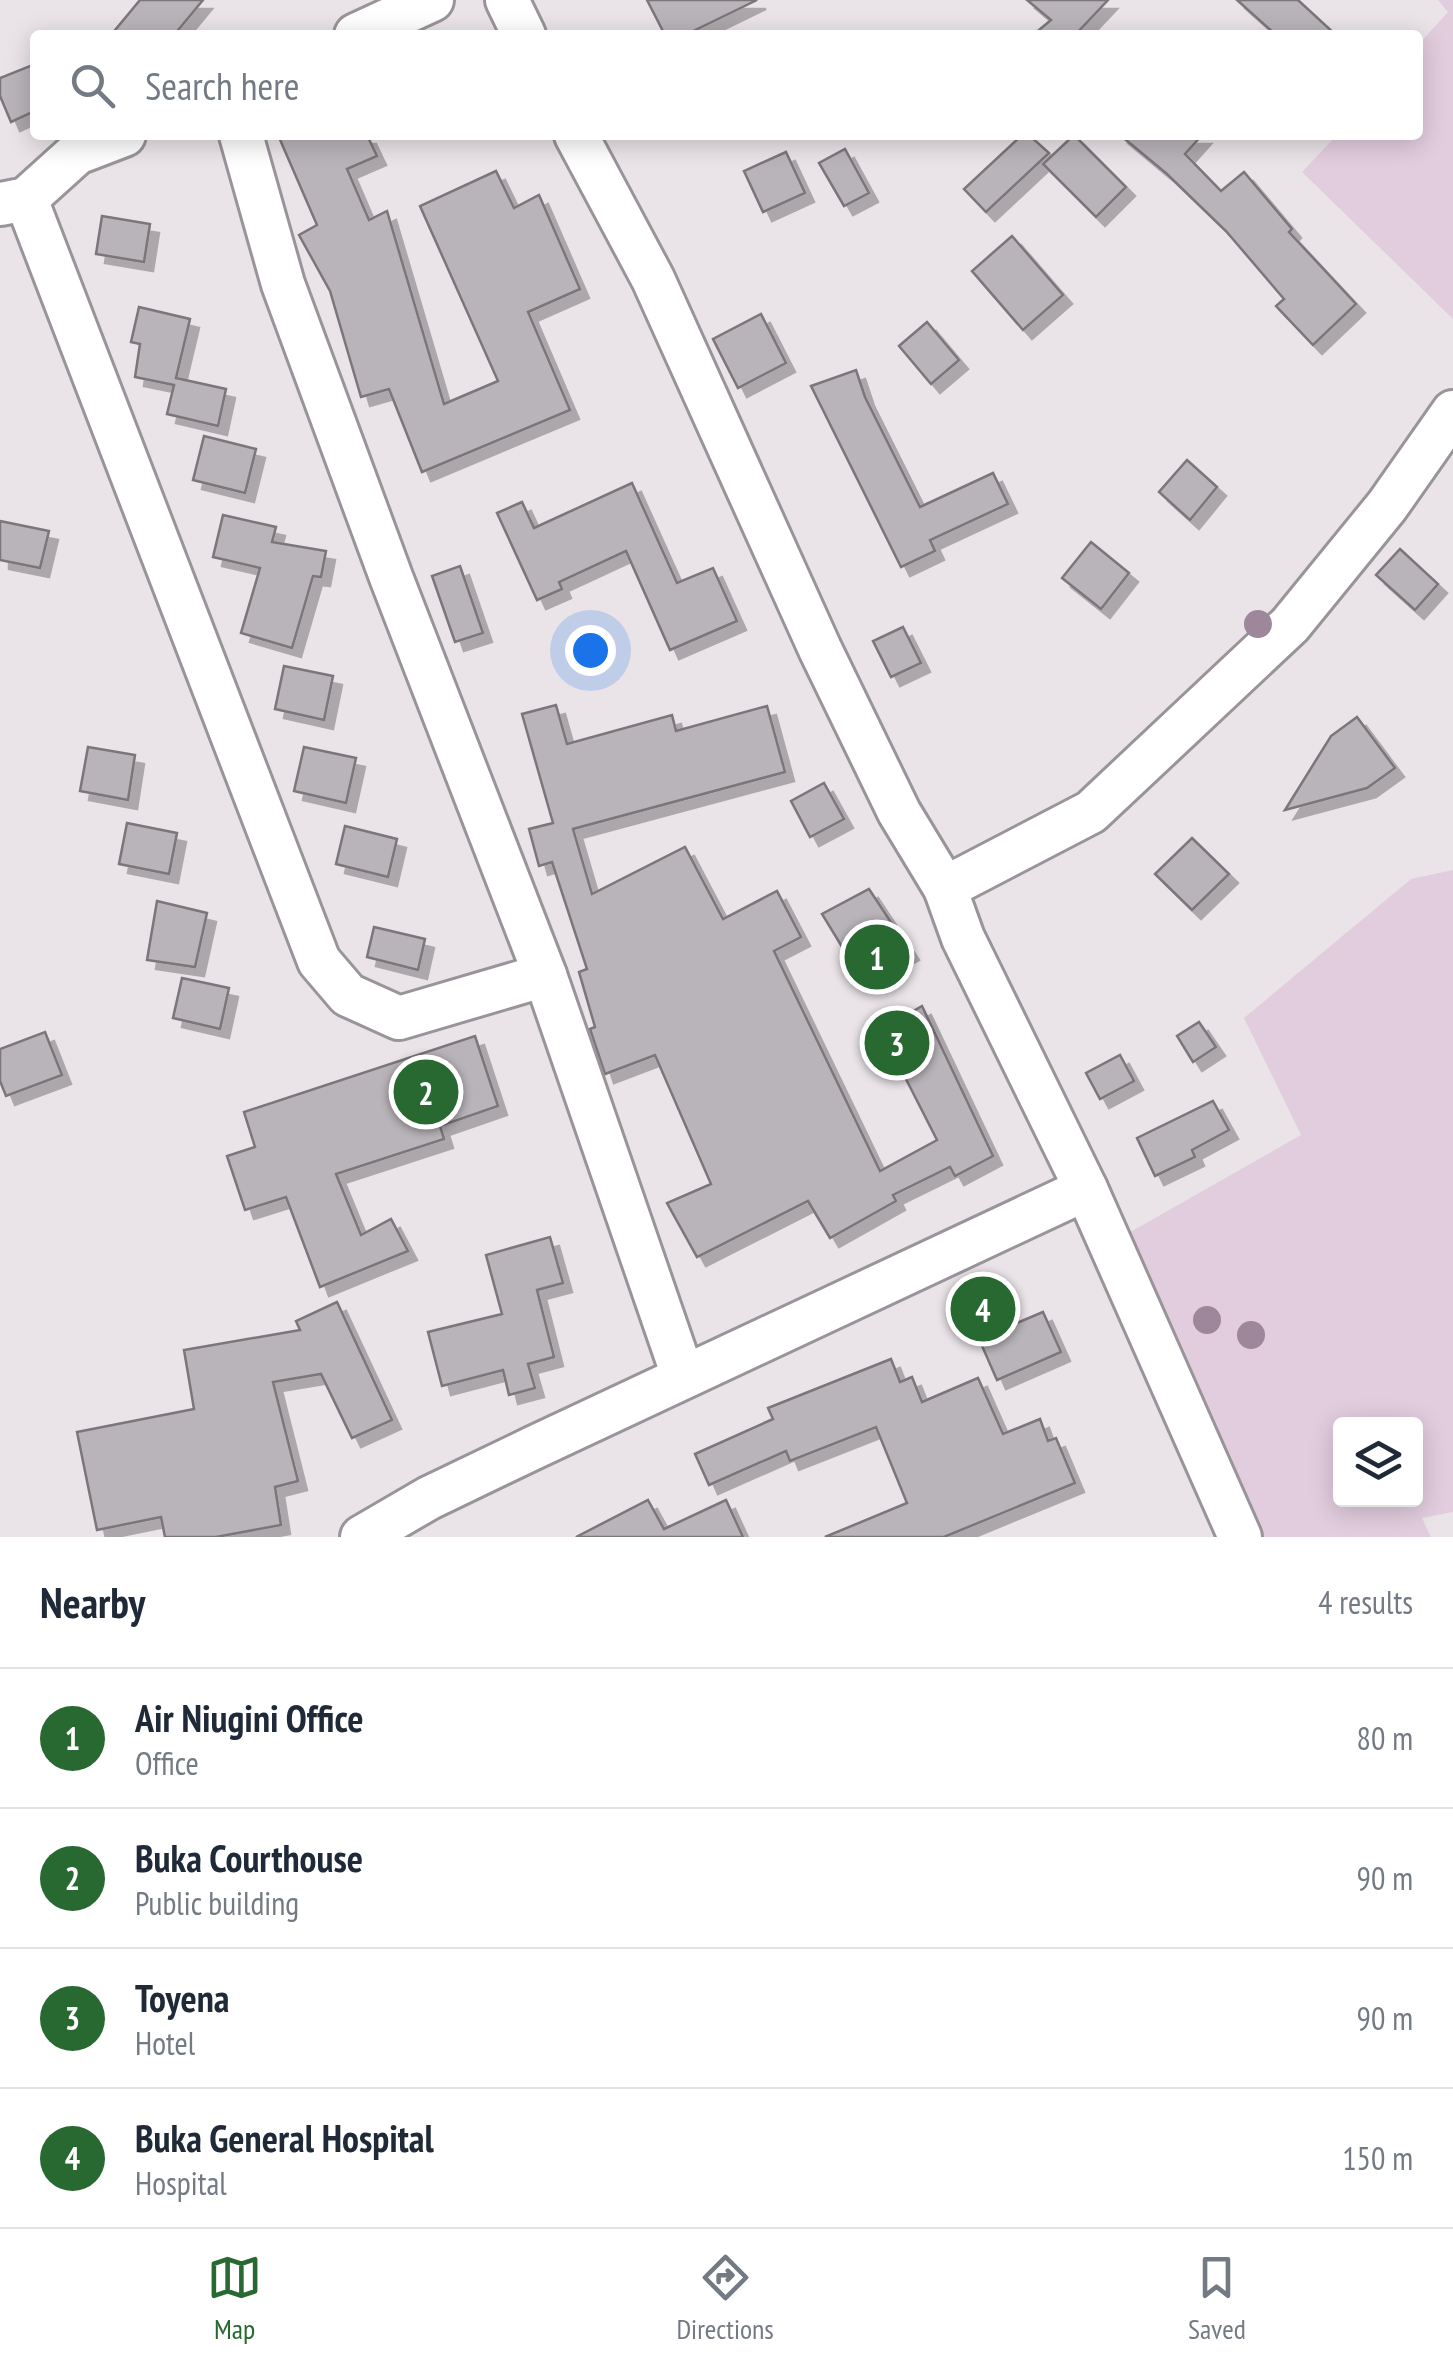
<!DOCTYPE html>
<html lang="en">
<head>
<meta charset="utf-8">
<style>
	body { margin:0; font-family:"PT Sans Narrow",sans-serif; background:#f2f2f3; color:#1f2937 }
	.controls { position:absolute; right:30px; bottom:30px; display:grid; overflow:hidden; border-radius:10px; box-shadow:0 5px 25px #0003 }
	.controls button { width:90px; height:90px; display:grid; place-items:center; padding:0; border:0; border-bottom:2px solid #e0e1e3; background:#fff; color:#1f2937; font:50px sans-serif }
	.you { position:absolute; left:590px; top:650px; width:35px; height:35px; margin:-25px; border:8px solid #fff; border-radius:50%; background:#1a73e8; box-shadow:0 0 0 15px #1a73e833 }
	.badge { display:grid; place-items:center; width:65px; height:65px; border-radius:50%; background:#286831; color:#fff; font-size:32px; font-weight:700 }
	.pin { position:absolute; translate:-50% -50%; border:5px solid #fff; box-shadow:0 2px 10px #0006 }
	.list { margin:0; padding:0; list-style:none }
	h2 { display:flex; justify-content:space-between; align-items:center; height:130px; margin:0; padding:0 40px; font-size:42px }
	h2 small { font-size:32px; font-weight:400; color:#747a83 }
	.list li { display:grid; grid-template-columns:65px 1fr auto; gap:30px; align-items:center; box-sizing:border-box; height:140px; padding:0 40px; border-top:2px solid #e0e1e3 }
	.list b { display:block; font-size:38px; white-space:nowrap }
	.list p { margin:0; font-size:32px; white-space:nowrap; color:#747a83 }
	.list em { font-size:32px; font-style:normal; color:#747a83 }
	.icon { flex:none; width:55px; height:55px; fill:none; stroke:currentColor; stroke-width:2; stroke-linecap:round; stroke-linejoin:round }
	.map { position:relative; flex:none; width:1453px; height:1537px; overflow:hidden }
	.search { position:absolute; background:#fff; box-shadow:0 5px 25px #0003; left:30px; right:30px; top:30px; height:110px; display:flex; align-items:center; gap:25px; box-sizing:border-box; padding:0 35px; border-radius:10px; color:#747a83; font-size:38px }
	.sheet { height:690px; background:#fff }
	nav { display:flex; justify-content:space-around; align-items:center; box-sizing:border-box; height:140px; border-top:2px solid #e0e1e3; background:#fff; font-size:28px; color:#747a83 }
	nav a { display:grid; justify-items:center; gap:5px }
	nav .on { color:#286831 }
	.map>svg:first-child { display:block }
	.green { fill:#e2cddf; fill-rule:evenodd }
	.building { fill:#b9b4b9; stroke:#7b767a; stroke-width:2.5; filter:url(#shadow) }
	.lines { fill:none; stroke-linecap:round; stroke-linejoin:round }
	.minor-casing { stroke:#999499; stroke-width:48 }
	.minor { stroke:#fff; stroke-width:42 }
	.tree { fill:#9e869b }
</style>
</head>
<body>
<div class="map">
<svg width="1453" height="1537" viewBox="0 0 1453 1537">
	<defs>
		<filter id="shadow"><feDropShadow dx="9" dy="9" stdDeviation="0" flood-color="#0004"/></filter>
	</defs>
	<rect width="100%" height="100%" fill="#eae4e9"/>
	<g class="green">
		<polygon points="1438,0 1453,0 1453,319 1302,172 1337,135 1418,135 1418,45 1448,12"/>
		<path d="M1453,870V1512L1422,1518L1431,1537H1240L1111,1243L1301,1135L1244,1018L1411,879ZM1340,1424H1416V1500H1340Z"/>
	</g>
	<g class="building">
		<polygon points="140,0 203,0 174,35 111,35"/>
		<polygon points="647,0 757,0 685,35 665,35"/>
		<polygon points="1027,0 1108,0 1075,35 1033,35 1051,20"/>
		<polygon points="1237,0 1298,0 1336,35 1276,35"/>
		<polygon points="35,64 35,111 11,122 0,96 0,78"/>
		<polygon points="278,135 367,135 377,156 347,169 369,220 387,211 444,404 498,381 420,206 496,171 514,208 539,195 580,289 528,312 570,410 422,472 389,389 361,397 330,291 299,235 317,225"/>
		<polygon points="1022,135 1029,135 1049,153 986,212 964,189"/>
		<polygon points="1074,135 1126,187 1096,217 1043,164"/>
		<polygon points="1120,135 1202,135 1185,154 1221,191 1244,172 1292,229 1289,232 1356,304 1313,345 1276,306 1284,299 1226,231 1167,174"/>
		<polygon points="845,149 869,193 844,206 819,163"/>
		<polygon points="786,152 805,193 763,212 744,171"/>
		<polygon points="102,216 150,224 144,262 96,254"/>
		<polygon points="1012,236 1063,295 1023,330 972,271"/>
		<polygon points="139,307 190,319 176,378 226,389 218,426 167,414 174,385 135,377 140,344 131,342"/>
		<polygon points="761,314 786,363 738,388 713,339"/>
		<polygon points="927,322 959,360 931,384 899,346"/>
		<polygon points="856,370 865,397 920,507 993,473 1008,504 930,540 935,551 901,567 811,386"/>
		<polygon points="204,436 256,449 245,493 193,480"/>
		<polygon points="1187,460 1217,487 1190,520 1159,492"/>
		<polygon points="632,483 677,583 713,568 737,621 670,650 626,551 559,582 562,589 537,600 497,513 522,502 534,528"/>
		<polygon points="223,515 276,527 272,542 326,551 321,577 313,576 292,648 241,633 260,568 213,557"/>
		<polygon points="0,521 49,531 40,568 0,560"/>
		<polygon points="1091,542 1129,573 1101,609 1062,578"/>
		<polygon points="1400,549 1438,584 1415,610 1376,575"/>
		<polygon points="460,566 483,633 455,642 432,576"/>
		<polygon points="903,627 921,663 891,677 873,641"/>
		<polygon points="284,666 333,676 324,720 275,709"/>
		<polygon points="556,705 567,744 672,715 676,731 767,706 785,772 573,829 592,894 685,847 723,919 777,891 801,937 774,951 880,1171 937,1140 881,1030 922,1006 993,1156 955,1176 950,1167 893,1195 896,1201 830,1238 808,1201 697,1257 667,1203 711,1184 655,1055 605,1074 590,1029 595,1027 579,972 587,969 552,862 539,866 529,829 553,823 522,714"/>
		<polygon points="1357,717 1395,768 1367,788 1285,810 1331,736"/>
		<polygon points="88,747 135,755 128,800 80,791"/>
		<polygon points="304,747 356,758 346,803 294,791"/>
		<polygon points="824,783 844,819 810,837 791,801"/>
		<polygon points="127,823 177,833 169,874 119,864"/>
		<polygon points="345,826 397,839 388,877 336,864"/>
		<polygon points="1192,838 1229,874 1192,910 1155,874"/>
		<polygon points="869,889 910,951 861,978 822,914"/>
		<polygon points="157,901 207,913 195,967 147,960"/>
		<polygon points="374,927 425,939 418,970 367,957"/>
		<polygon points="182,978 229,988 220,1029 173,1018"/>
		<polygon points="1199,1022 1216,1047 1193,1062 1177,1036"/>
		<polygon points="45,1032 62,1075 6,1096 0,1081 0,1049"/>
		<polygon points="475,1036 498,1106 440,1126 444,1139 336,1174 361,1235 391,1219 408,1251 320,1287 286,1197 245,1210 227,1156 255,1147 244,1112"/>
		<polygon points="1120,1055 1134,1081 1100,1099 1086,1073"/>
		<polygon points="1213,1101 1229,1130 1192,1150 1195,1157 1155,1176 1137,1138"/>
		<polygon points="550,1237 563,1283 537,1290 554,1357 528,1364 535,1388 509,1395 503,1370 442,1386 428,1332 502,1314 486,1255"/>
		<polygon points="337,1302 392,1420 352,1438 321,1374 273,1382 298,1481 275,1487 281,1525 216,1537 165,1537 161,1517 97,1530 77,1432 194,1409 184,1350 300,1330 296,1321"/>
		<polygon points="1043,1312 1061,1352 997,1380 979,1339"/>
		<polygon points="891,1359 900,1382 912,1377 922,1402 978,1378 1003,1434 1040,1419 1048,1441 1056,1438 1075,1483 944,1537 825,1537 907,1503 876,1427 790,1461 786,1451 709,1485 695,1454 773,1419 768,1408"/>
		<polygon points="648,1500 664,1529 726,1500 743,1537 576,1537"/>
	</g>
	<g class="lines">
		<defs>
			<g id="minor">
				<polyline points="507,0 524,35"/>
				<polyline points="356,35 432,0"/>
				<polyline points="241,135 283,284 391,577 545,975 683,1376"/>
				<polyline points="576,135 653,279 820,649 899,812 945,888 963,938 1086,1189 1240,1537"/>
				<polyline points="26,199 319,961 348,995 399,1018 545,975"/>
				<polyline points="1,204 26,199 77,153 124,135"/>
				<polyline points="945,888 1091,812 1290,625 1387,506 1453,412"/>
				<polyline points="362,1537 429,1498 533,1448 1086,1189"/>
			</g>
		</defs>
		<use href="#minor" class="minor-casing"/>
		<use href="#minor" class="minor"/>
	</g>
	<g class="tree">
		<circle cx="1258" cy="624" r="14"/>
		<circle cx="1207" cy="1320" r="14"/>
		<circle cx="1251" cy="1335" r="14"/>
	</g>
</svg>
<div class="controls">
<button><svg class="icon" aria-label="layers" viewBox="0 0 24 24"><path d="M12 4l9 5-9 5-9-5zM3 14l9 5 9-5"/></svg></button>
</div>
<div class="you"></div>
<div class="pin badge" style="left:877px;top:957px">1</div>
<div class="pin badge" style="left:426px;top:1092px">2</div>
<div class="pin badge" style="left:897px;top:1043px">3</div>
<div class="pin badge" style="left:983px;top:1309px">4</div>
<div class="search"><svg class="icon" aria-label="search" viewBox="0 0 24 24"><circle cx="10" cy="10" r="6"/><path d="M15 15l6 6"/></svg>Search here</div>
</div>
<section class="sheet">
<h2>Nearby<small>4 results</small></h2>
<ul class="list">
<li><span class="badge">1</span><div><b>Air Niugini Office</b><p>Office</p></div><em>80 m</em></li>
<li><span class="badge">2</span><div><b>Buka Courthouse</b><p>Public building</p></div><em>90 m</em></li>
<li><span class="badge">3</span><div><b>Toyena</b><p>Hotel</p></div><em>90 m</em></li>
<li><span class="badge">4</span><div><b>Buka General Hospital</b><p>Hospital</p></div><em>150 m</em></li>
</ul>
</section>
<nav>
<a class="on"><svg class="icon" aria-label="map" viewBox="0 0 24 24"><path d="M3 6l6-2 6 2 6-2v14l-6 2-6-2-6 2zM9 4v14M15 6v14"/></svg>Map</a>
<a><svg class="icon" aria-label="directions" viewBox="0 0 24 24"><path d="M12 3l9 9-9 9-9-9zM9 14v-3h6M13 9l2 2-2 2"/></svg>Directions</a>
<a><svg class="icon" aria-label="saved" viewBox="0 0 24 24"><path d="M7 4h10v16l-5-4-5 4z"/></svg>Saved</a>
</nav>
</body>
</html>
